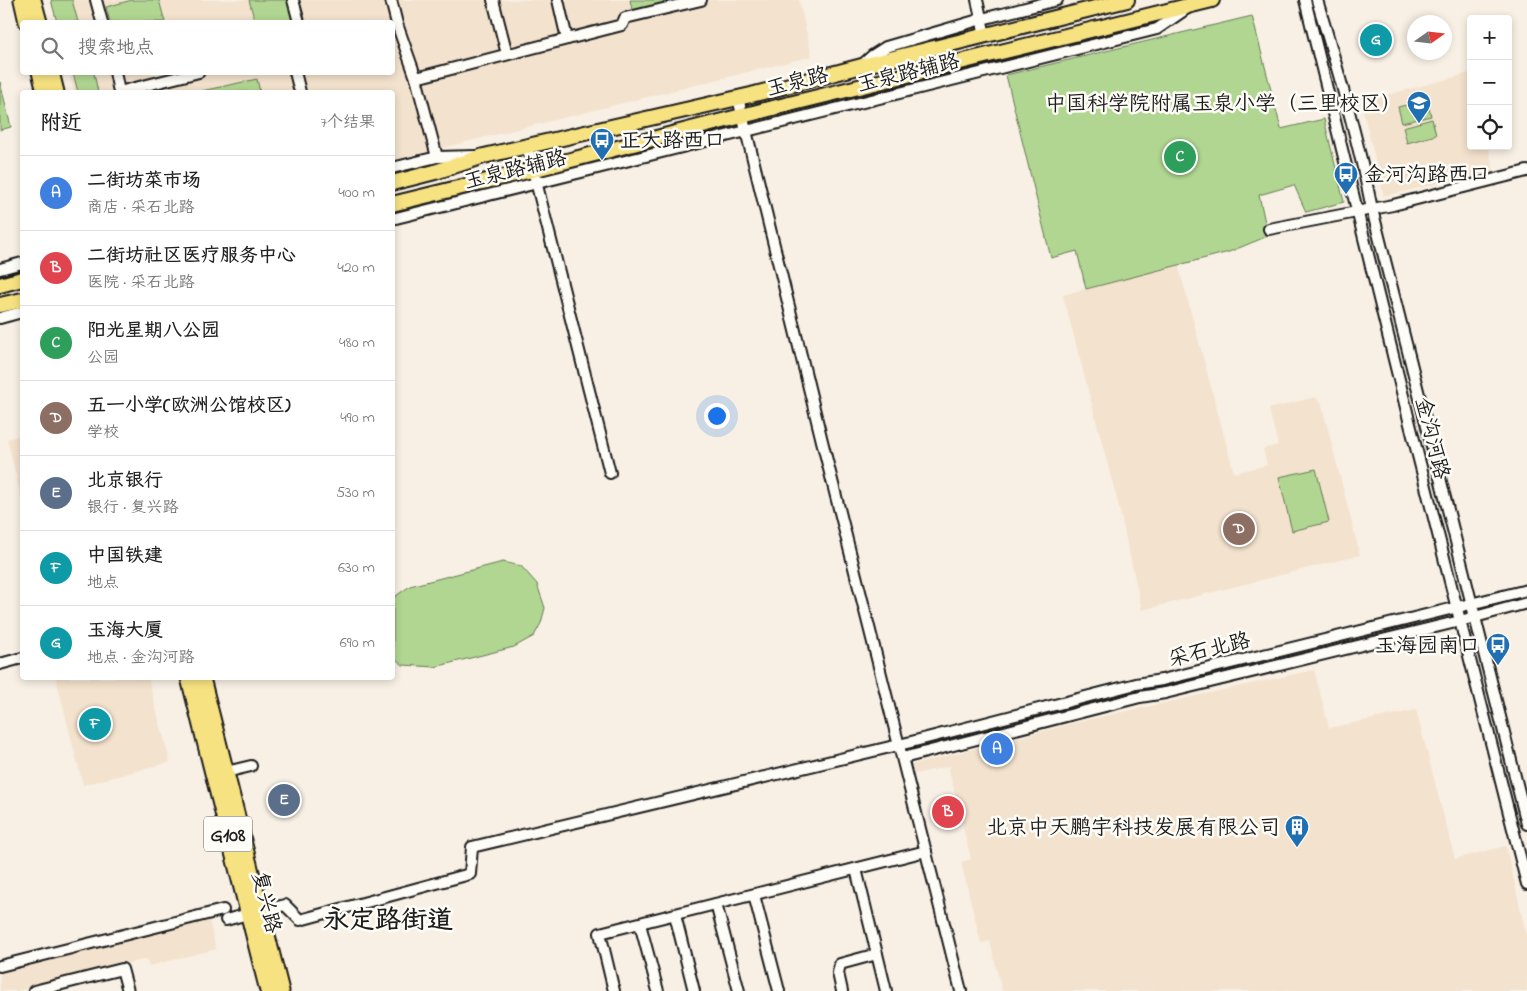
<!DOCTYPE html>
<html lang="zh">
<head>
<meta charset="utf-8">
<style>
	body { margin:0; font-family:"Indie Flower","LXGW WenKai TC",sans-serif; background:#f2f2f2; color:#222 }
	.controls { position:absolute; right:15px; top:15px; display:grid; overflow:hidden; border-radius:5px; box-shadow:0 2px 8px #0003 }
	.controls button { width:45px; height:45px; display:grid; place-items:center; padding:0; border:0; border-bottom:1px solid #e0e0e0; background:#fff; color:#222; font:25px sans-serif }
	.compass { position:absolute; left:1407px; top:15px; width:45px; height:45px; border-radius:50%; background:#fff; box-shadow:0 2px 8px #0003; rotate:76deg }
	.you { position:absolute; left:716px; top:415px; width:18px; height:18px; margin:-12px; border:4px solid #fff; border-radius:50%; background:#1a73e8; box-shadow:0 0 0 8px #1a73e833 }
	.badge { display:grid; place-items:center; width:32px; height:32px; border-radius:50%; background:#1f6fb2; color:#fff; font-size:16px; font-weight:700 }
	.pin { position:absolute; translate:-50% -50%; border:2px solid #fff; box-shadow:0 1px 5px #0006 }
	.list { margin:0; padding:0; list-style:none }
	h2 { display:flex; justify-content:space-between; align-items:center; height:65px; margin:0; padding:0 20px; font-size:21px }
	h2 small { font-size:16px; font-weight:400; color:#767676 }
	.list li { display:grid; grid-template-columns:32px 1fr auto; gap:15px; align-items:center; box-sizing:border-box; height:75px; padding:0 20px; border-top:1px solid #e0e0e0 }
	.list b { display:block; font-size:19px; white-space:nowrap }
	.list p { margin:0; font-size:16px; white-space:nowrap; color:#767676 }
	.list em { font-size:16px; font-style:normal; color:#767676 }
	.icon { flex:none; width:28px; height:28px; fill:none; stroke:currentColor; stroke-width:2; stroke-linecap:round; stroke-linejoin:round }
	.map { position:relative; flex:none; width:1527px; height:991px; overflow:hidden }
	.search { position:absolute; background:#fff; box-shadow:0 2px 8px #0003; left:20px; top:20px; width:375px; height:55px; display:flex; align-items:center; gap:12px; box-sizing:border-box; padding:0 18px; border-radius:5px; color:#767676; font-size:19px }
	.panel { position:absolute; background:#fff; box-shadow:0 2px 8px #0003; left:20px; top:90px; width:375px; height:590px; border-radius:5px }
	.map>svg:first-child { display:block }
	.built { fill:#f3e2cd }
	.green { fill:#b0d691; stroke:#667956 }
	.lines { fill:none; stroke-linecap:round; stroke-linejoin:round }
	.minor-casing { stroke:#1c1c1c; stroke-width:14 }
	.major-casing { stroke:#1c1c1c; stroke-width:18 }
	.highway-casing { stroke:#1c1c1c; stroke-width:19 }
	.minor { stroke:#fdfcf7; stroke-width:10 }
	.major { stroke:#f7e281; stroke-width:14 }
	.highway { stroke:#f7e281; stroke-width:15 }
	.labels { text-anchor:middle; stroke-width:5; stroke-linejoin:round; paint-order:stroke }
	.shield { fill:#fdfcf7; stroke:#605f5e; stroke-width:1 }
	.shield-label { font-size:20px; font-weight:bold; fill:#1c1c1c }
	.street-label { font-size:21px; fill:#1c1c1c; stroke:#fdfcf7 }
	.poi-label { font-size:21px; fill:#1c1c1c; stroke:#fdfcf7; text-anchor:end }
	.district-label { font-size:26px; font-weight:bold; fill:#1c1c1c; stroke:#fdfcf7 }
</style>
</head>
<body>
<div class="map">
<svg width="1527" height="991" viewBox="0 0 1527 991">
	<rect width="100%" height="100%" fill="#f8f0e4"/>
	<filter id="ink" filterUnits="userSpaceOnUse"><feTurbulence type="fractalNoise" baseFrequency=".02" numOctaves="2"/><feDisplacementMap in="SourceGraphic" scale="10" xChannelSelector="R" yChannelSelector="G"/><feConvolveMatrix kernelMatrix="1 2 1 2 8 2 1 2 1" color-interpolation-filters="sRGB"/></filter>
	<g filter="url(#ink)">
		<g class="built">
			<polygon points="51,0 799,0 812,56 393,160 392,92 74,92 69,73 392,72 392,22 56,22"/>
			<polygon points="1470,73 1471,146 1488,146 1494,171 1384,196 1361,102"/>
			<polygon points="1178,264 1234,473 1267,465 1263,449 1278,445 1269,409 1315,397 1321,402 1360,555 1142,610 1118,503 1063,295"/>
			<polygon points="22,435 22,500 7,439"/>
			<polygon points="1314,670 1329,728 1416,710 1455,859 1506,846 1527,938 1527,991 1002,991 990,941 981,943 961,862 971,859 949,770 951,766 914,774 912,765 1082,721"/>
			<polygon points="56,678 148,678 170,762 83,785"/>
			<polygon points="208,917 216,949 149,966 146,959 17,991 0,991 0,971"/>
		</g>
		<g class="green">
			<polygon points="51,0 72,0 78,22 57,22"/>
			<polygon points="132,0 159,0 165,22 110,22 106,7"/>
			<polygon points="249,0 287,0 293,22 255,22"/>
			<polygon points="630,0 673,0 674,3 633,14"/>
			<polygon points="1252,16 1281,129 1324,119 1344,202 1306,212 1294,185 1259,195 1268,236 1229,252 1086,289 1077,251 1051,258 1006,75"/>
			<polygon points="73,73 94,73 98,92 78,92"/>
			<polygon points="257,79 260,92 197,92"/>
			<polygon points="0,82 11,127 0,130"/>
			<polygon points="1427,100 1431,116 1402,123 1398,107"/>
			<polygon points="1432,119 1436,135 1407,143 1403,127"/>
			<polygon points="1316,469 1329,522 1292,531 1279,477"/>
			<polygon points="503,562 521,566 537,584 545,608 541,623 534,636 514,647 435,667 403,665 393,657 393,598 410,586"/>
		</g>
		<g class="lines">
			<defs>
				<g id="minor">
					<polyline points="96,0 102,22"/>
					<polyline points="293,0 299,22"/>
					<polyline points="391,0 397,24 416,78 437,157"/>
					<polyline points="493,0 507,54"/>
					<polyline points="558,0 567,39"/>
					<polyline points="977,0 985,35"/>
					<polyline points="1305,0 1410,424 1527,884"/>
					<path d="M1317,0C1338,69 1358,139 1372,209C1423,414 1477,619 1527,824"/>
					<polyline points="863,64 872,56 886,47 982,19 1057,0"/>
					<polyline points="115,72 119,92 199,72"/>
					<polyline points="295,72 300,92"/>
					<polyline points="416,78 622,25 625,18 701,0"/>
					<polyline points="738,98 822,441 961,991"/>
					<polyline points="527,146 610,473"/>
					<polyline points="392,168 437,157 476,156"/>
					<polyline points="392,219 1157,29 1189,7"/>
					<polyline points="1269,229 1393,205 1527,171"/>
					<polyline points="0,269 22,263"/>
					<polyline points="0,318 22,312"/>
					<polyline points="0,664 22,658"/>
					<polyline points="903,758 1140,697 1165,693 1460,621 1527,603"/>
					<polyline points="226,772 251,766"/>
					<polyline points="856,869 877,954"/>
					<polyline points="754,895 779,991"/>
					<polyline points="716,904 739,991"/>
					<polyline points="261,911 285,905 300,920 470,874 472,847 911,742 1136,684 1162,680 1527,590"/>
					<polyline points="675,915 694,991"/>
					<polyline points="226,920 248,914"/>
					<polyline points="640,924 658,991"/>
					<polyline points="0,966 223,910"/>
					<polyline points="34,991 122,969 128,991"/>
					<polyline points="614,991 600,933 926,851"/>
					<polyline points="842,991 838,973 840,964 877,954 886,991"/>
				</g>
				<g id="major">
					<polyline points="392,183 435,172 484,156 751,95 862,66 1127,0"/>
					<polyline points="392,204 532,170 769,109 1212,0"/>
					<polyline points="0,285 22,279"/>
					<polyline points="0,305 22,300"/>
				</g>
				<g id="highway">
					<polyline points="22,0 27,22"/>
					<polyline points="33,0 39,22"/>
					<polyline points="40,72 45,92"/>
					<polyline points="51,72 56,92"/>
					<polyline points="189,678 268,991"/>
					<polyline points="202,678 281,991"/>
				</g>
			</defs>
			<use href="#minor" class="minor-casing"/>
			<use href="#major" class="major-casing"/>
			<use href="#highway" class="highway-casing"/>
			<use href="#minor" class="minor"/>
			<use href="#major" class="major"/>
			<use href="#highway" class="highway"/>
		</g>
	</g>
	<defs>
		<symbol id="school-pin" viewBox="-11 -11 22 30"><path d="M0 17L-7.5 6A9.5 9.5 0 1 1 7.5 6Z" fill="#1f6fb2" stroke="#fdfcf7"/><path d="M0-5L7-2L0 1L-7-2ZM-4 1L0 2.5L4 1V4Q0 6-4 4Z" fill="#fff"/></symbol>
		<symbol id="bus-pin" viewBox="-11 -11 22 30"><path d="M0 17L-7.5 6A9.5 9.5 0 1 1 7.5 6Z" fill="#1f6fb2" stroke="#fdfcf7"/><path d="M-5-6H5V4H4V6H2V4H-2V6H-4V4H-5ZM-3.5-4V0h7V-4ZM-3.5 1.2v1.5H-2V1.2ZM2 1.2v1.5H3.5V1.2Z" fill="#fff"/></symbol>
		<symbol id="building-pin" viewBox="-11 -11 22 30"><path d="M0 17L-7.5 6A9.5 9.5 0 1 1 7.5 6Z" fill="#1f6fb2" stroke="#fdfcf7"/><path d="M-4-6H4V6H1V3H-1V6H-4ZM-2.5-4.3h1.7v1.8h-1.7ZM.8-4.3h1.7v1.8H.8ZM-2.5-1h1.7V.8h-1.7ZM.8-1h1.7V.8H.8Z" fill="#fff"/></symbol>
	</defs>
	<g fill-rule="evenodd">
		<use href="#school-pin" x="1405" y="89" width="28" height="38"/>
		<use href="#bus-pin" x="588" y="126" width="28" height="38"/>
		<use href="#bus-pin" x="1332" y="160" width="28" height="38"/>
		<use href="#bus-pin" x="1484" y="631" width="28" height="38"/>
		<use href="#building-pin" x="1283" y="813" width="28" height="38"/>
	</g>
	<g class="labels">
		<rect class="shield" x="204" y="816.5" width="48" height="35" rx="4"/>
		<g class="shield-label">
			<text x="228" y="841">G108</text>
		</g>
		<g class="street-label">
			<text transform="translate(908 72) rotate(-14)" y="7">玉泉路辅路</text>
			<text transform="translate(797 81) rotate(-14)" y="7">玉泉路</text>
			<text transform="translate(515 169) rotate(-14)" y="7">玉泉路辅路</text>
			<text transform="translate(1433 438) rotate(76)" y="7">金沟河路</text>
			<text transform="translate(1209 649) rotate(-14)" y="7">采石北路</text>
			<text transform="translate(267 902) rotate(76)" y="7">复兴路</text>
		</g>
		<g class="poi-label">
			<text x="1402" y="110">中国科学院附属玉泉小学（三里校区）</text>
			<text x="620" y="147" text-anchor="start">正大路西口</text>
			<text x="1364" y="181" text-anchor="start">金河沟路西口</text>
			<text x="1480" y="652">玉海园南口</text>
			<text x="1280" y="834">北京中天鹏宇科技发展有限公司</text>
		</g>
		<g class="district-label">
			<text x="388" y="928">永定路街道</text>
		</g>
	</g>
</svg>
<div class="controls">
<button>+</button>
<button>−</button>
<button><svg class="icon" aria-label="locate" viewBox="0 0 24 24"><circle cx="12" cy="12" r="6"/><path d="M12 2v4M12 18v4M2 12h4M18 12h4"/></svg></button>
</div>
<svg class="compass" viewBox="-18 -18 36 36"><path d="M0-13l5 13h-10z" fill="#e53935"/><path d="M0 13l5-13h-10z" fill="#767676"/></svg>
<div class="you"></div>
<div class="pin badge" style="left:997px;top:749px;background:#3f7fe0">A</div>
<div class="pin badge" style="left:948px;top:812px;background:#e0444e">B</div>
<div class="pin badge" style="left:1180px;top:157px;background:#2e9e5b">C</div>
<div class="pin badge" style="left:1239px;top:529px;background:#8d6e63">D</div>
<div class="pin badge" style="left:284px;top:800px;background:#5c6f8a">E</div>
<div class="pin badge" style="left:95px;top:724px;background:#0f9aa8">F</div>
<div class="pin badge" style="left:1376px;top:40px;background:#0f9aa8">G</div>
<div class="search"><svg class="icon" aria-label="search" viewBox="0 0 24 24"><circle cx="10" cy="10" r="6"/><path d="M15 15l6 6"/></svg>搜索地点</div>
<section class="panel">
<h2>附近<small>7个结果</small></h2>
<ul class="list">
<li><span class="badge" style="background:#3f7fe0">A</span><div><b>二街坊菜市场</b><p>商店 · 采石北路</p></div><em>400 m</em></li>
<li><span class="badge" style="background:#e0444e">B</span><div><b>二街坊社区医疗服务中心</b><p>医院 · 采石北路</p></div><em>420 m</em></li>
<li><span class="badge" style="background:#2e9e5b">C</span><div><b>阳光星期八公园</b><p>公园</p></div><em>480 m</em></li>
<li><span class="badge" style="background:#8d6e63">D</span><div><b>五一小学(欧洲公馆校区)</b><p>学校</p></div><em>490 m</em></li>
<li><span class="badge" style="background:#5c6f8a">E</span><div><b>北京银行</b><p>银行 · 复兴路</p></div><em>530 m</em></li>
<li><span class="badge" style="background:#0f9aa8">F</span><div><b>中国铁建</b><p>地点</p></div><em>630 m</em></li>
<li><span class="badge" style="background:#0f9aa8">G</span><div><b>玉海大厦</b><p>地点 · 金沟河路</p></div><em>690 m</em></li>
</ul>
</section>
</div>
</body>
</html>
